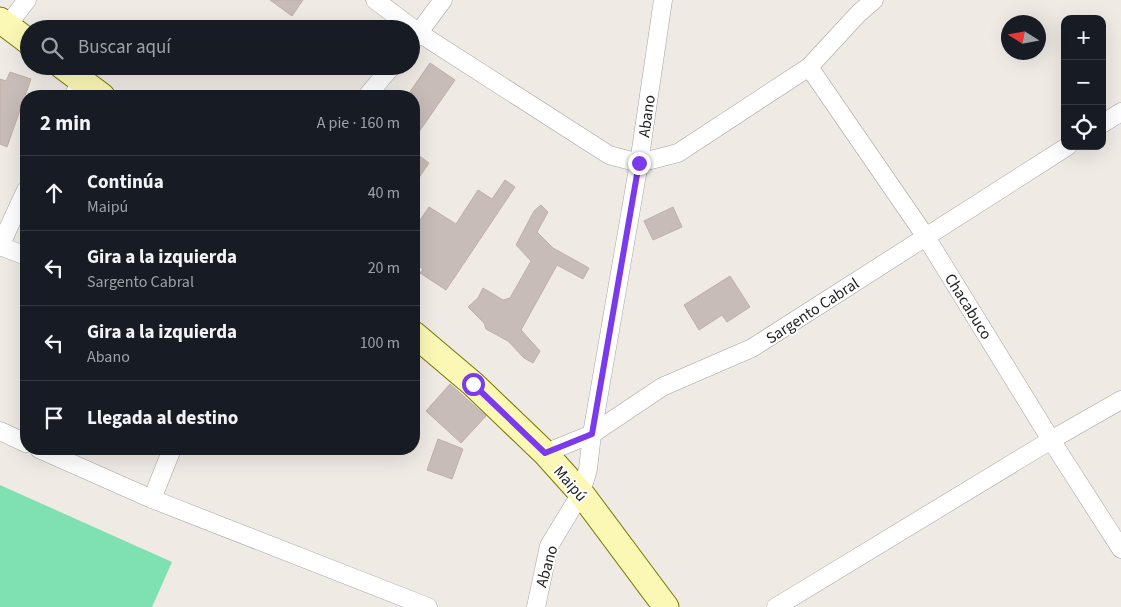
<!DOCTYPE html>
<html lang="es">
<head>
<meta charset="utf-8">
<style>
	body { margin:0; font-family:"Source Sans 3",sans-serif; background:#242831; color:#f1f3f6 }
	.controls { position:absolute; right:15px; top:15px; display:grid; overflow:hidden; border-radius:10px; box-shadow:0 5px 20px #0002 }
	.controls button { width:45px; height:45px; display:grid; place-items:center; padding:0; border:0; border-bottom:1px solid #363941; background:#171b24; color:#f1f3f6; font:25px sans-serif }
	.compass { position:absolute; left:1001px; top:15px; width:45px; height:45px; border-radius:50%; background:#171b24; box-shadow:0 5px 20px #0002; rotate:281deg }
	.stop { position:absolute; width:15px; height:15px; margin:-11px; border:4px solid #7c3aed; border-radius:50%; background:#fff }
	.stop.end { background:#7c3aed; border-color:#fff; box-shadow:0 1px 5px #0008 }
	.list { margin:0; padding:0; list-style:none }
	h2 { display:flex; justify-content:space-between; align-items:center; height:65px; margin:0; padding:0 20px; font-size:21px }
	h2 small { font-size:16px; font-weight:400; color:#9ea1a6 }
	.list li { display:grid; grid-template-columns:32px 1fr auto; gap:15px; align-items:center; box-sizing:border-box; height:75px; padding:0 20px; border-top:1px solid #363941 }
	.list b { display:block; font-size:19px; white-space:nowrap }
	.list p { margin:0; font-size:16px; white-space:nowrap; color:#9ea1a6 }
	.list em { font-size:16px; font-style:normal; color:#9ea1a6 }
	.icon { flex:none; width:28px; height:28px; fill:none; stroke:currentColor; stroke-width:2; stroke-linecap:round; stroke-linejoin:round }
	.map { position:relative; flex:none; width:1121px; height:607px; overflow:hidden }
	.search { position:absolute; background:#171b24; box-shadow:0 5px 20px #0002; left:20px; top:20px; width:400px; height:55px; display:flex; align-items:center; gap:12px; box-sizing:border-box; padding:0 18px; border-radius:28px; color:#9ea1a6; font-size:19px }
	.panel { position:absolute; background:#171b24; box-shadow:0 5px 20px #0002; left:20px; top:90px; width:400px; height:365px; border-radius:20px }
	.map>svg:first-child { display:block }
	.pitch { fill:#7fe1b2 }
	.building { fill:#c7bcb7; stroke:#c1afa6 }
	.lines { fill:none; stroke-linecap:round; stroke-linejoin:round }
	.minor-casing { stroke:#a5a5a5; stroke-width:19 }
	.secondary-casing { stroke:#777802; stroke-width:27 }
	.minor { stroke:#fff; stroke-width:18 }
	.secondary { stroke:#fbf8b6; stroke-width:25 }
	.route { stroke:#7c3aed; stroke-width:6 }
	.labels { text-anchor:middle; stroke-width:4; stroke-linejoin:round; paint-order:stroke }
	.street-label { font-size:16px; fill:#1e1e1e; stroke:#fff }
</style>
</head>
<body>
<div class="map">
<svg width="1121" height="607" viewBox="0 0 1121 607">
	<rect width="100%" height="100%" fill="#efeae4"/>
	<polygon class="pitch" points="0,485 172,562 152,607 0,607"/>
	<g class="building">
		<polygon points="270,0 303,0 292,16"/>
		<polygon points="430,63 455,80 414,139 414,96 407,96"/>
		<polygon points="10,72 31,79 7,147 0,144 0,79 6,81"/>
		<polygon points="414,152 429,163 414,185"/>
		<polygon points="505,180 515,187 446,290 420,273 423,269 414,263 414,229 429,207 456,224 478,190 492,199"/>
		<polygon points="541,205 548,212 537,232 553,248 589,268 583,279 557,265 521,330 540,351 533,363 524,358 508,341 486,329 484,323 468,307 478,298 483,288 503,300 510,298 531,261 516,245 534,211"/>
		<polygon points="673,207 682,227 653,240 644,221"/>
		<polygon points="730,276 750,307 727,322 722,315 699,330 684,305"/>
		<polygon points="450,384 486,416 461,443 426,411"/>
		<polygon points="438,439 463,449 452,479 427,470"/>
	</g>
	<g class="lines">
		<defs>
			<g id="minor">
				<polyline points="375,0 419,33 609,155 639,163 678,153 809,67 858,14 874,0"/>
				<polyline points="7,26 27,0"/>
				<polyline points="411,43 443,0"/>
				<polyline points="809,67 926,237 1051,440 1121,549"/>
				<polyline points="73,96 82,81"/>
				<polyline points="367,96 392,66"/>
				<polyline points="1102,124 1121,112"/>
				<polyline points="0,246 26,190"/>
				<polyline points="0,246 26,256"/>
				<polyline points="0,431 26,443"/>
				<polyline points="39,449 152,499 428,607"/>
				<polyline points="545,453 592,434 662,387 752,348 1068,146"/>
				<polyline points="152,499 172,449"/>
				<polyline points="536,607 549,546 581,493 588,469 592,434 639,163 663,0"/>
				<polyline points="776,607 1051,440 1121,400"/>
			</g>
			<g id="secondary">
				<polyline points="0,20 29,42"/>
				<polyline points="62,66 102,96"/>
				<polyline points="414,334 473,384 545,453 581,493 666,607"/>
			</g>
		</defs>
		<use href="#minor" class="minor-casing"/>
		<use href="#secondary" class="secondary-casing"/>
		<use href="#minor" class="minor"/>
		<use href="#secondary" class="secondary"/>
	</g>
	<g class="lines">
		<polyline class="route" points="473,384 545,453 592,434 639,163"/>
	</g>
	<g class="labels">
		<g class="street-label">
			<text transform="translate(646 116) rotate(-82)" y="6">Abano</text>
			<text transform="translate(969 306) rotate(58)" y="6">Chacabuco</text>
			<text transform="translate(812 310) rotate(-33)" y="6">Sargento Cabral</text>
			<text transform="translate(571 483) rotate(49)" y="6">Maipú</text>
			<text transform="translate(546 566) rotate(-74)" y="6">Abano</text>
		</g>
	</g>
</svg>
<div class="controls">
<button>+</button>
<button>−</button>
<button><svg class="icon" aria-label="locate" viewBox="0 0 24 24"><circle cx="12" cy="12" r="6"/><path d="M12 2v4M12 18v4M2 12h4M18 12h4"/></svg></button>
</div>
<svg class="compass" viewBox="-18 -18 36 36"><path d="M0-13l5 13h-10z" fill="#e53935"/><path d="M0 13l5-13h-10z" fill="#9ea1a6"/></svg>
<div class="stop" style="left:473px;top:384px"></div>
<div class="stop end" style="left:639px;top:163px"></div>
<div class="search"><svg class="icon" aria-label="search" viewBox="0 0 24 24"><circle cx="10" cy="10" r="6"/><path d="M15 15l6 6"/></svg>Buscar aquí</div>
<section class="panel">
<h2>2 min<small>A pie · 160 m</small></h2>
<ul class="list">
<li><svg class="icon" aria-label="ahead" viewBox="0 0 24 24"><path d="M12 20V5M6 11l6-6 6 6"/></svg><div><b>Continúa</b><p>Maipú</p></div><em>40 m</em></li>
<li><svg class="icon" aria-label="left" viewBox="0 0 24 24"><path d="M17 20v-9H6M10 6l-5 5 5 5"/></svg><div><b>Gira a la izquierda</b><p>Sargento Cabral</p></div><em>20 m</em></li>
<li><svg class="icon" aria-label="left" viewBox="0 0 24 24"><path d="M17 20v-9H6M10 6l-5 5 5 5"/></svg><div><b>Gira a la izquierda</b><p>Abano</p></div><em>100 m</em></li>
<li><svg class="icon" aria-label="arrive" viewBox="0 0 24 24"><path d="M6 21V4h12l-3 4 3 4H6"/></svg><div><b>Llegada al destino</b></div></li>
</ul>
</section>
</div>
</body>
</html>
